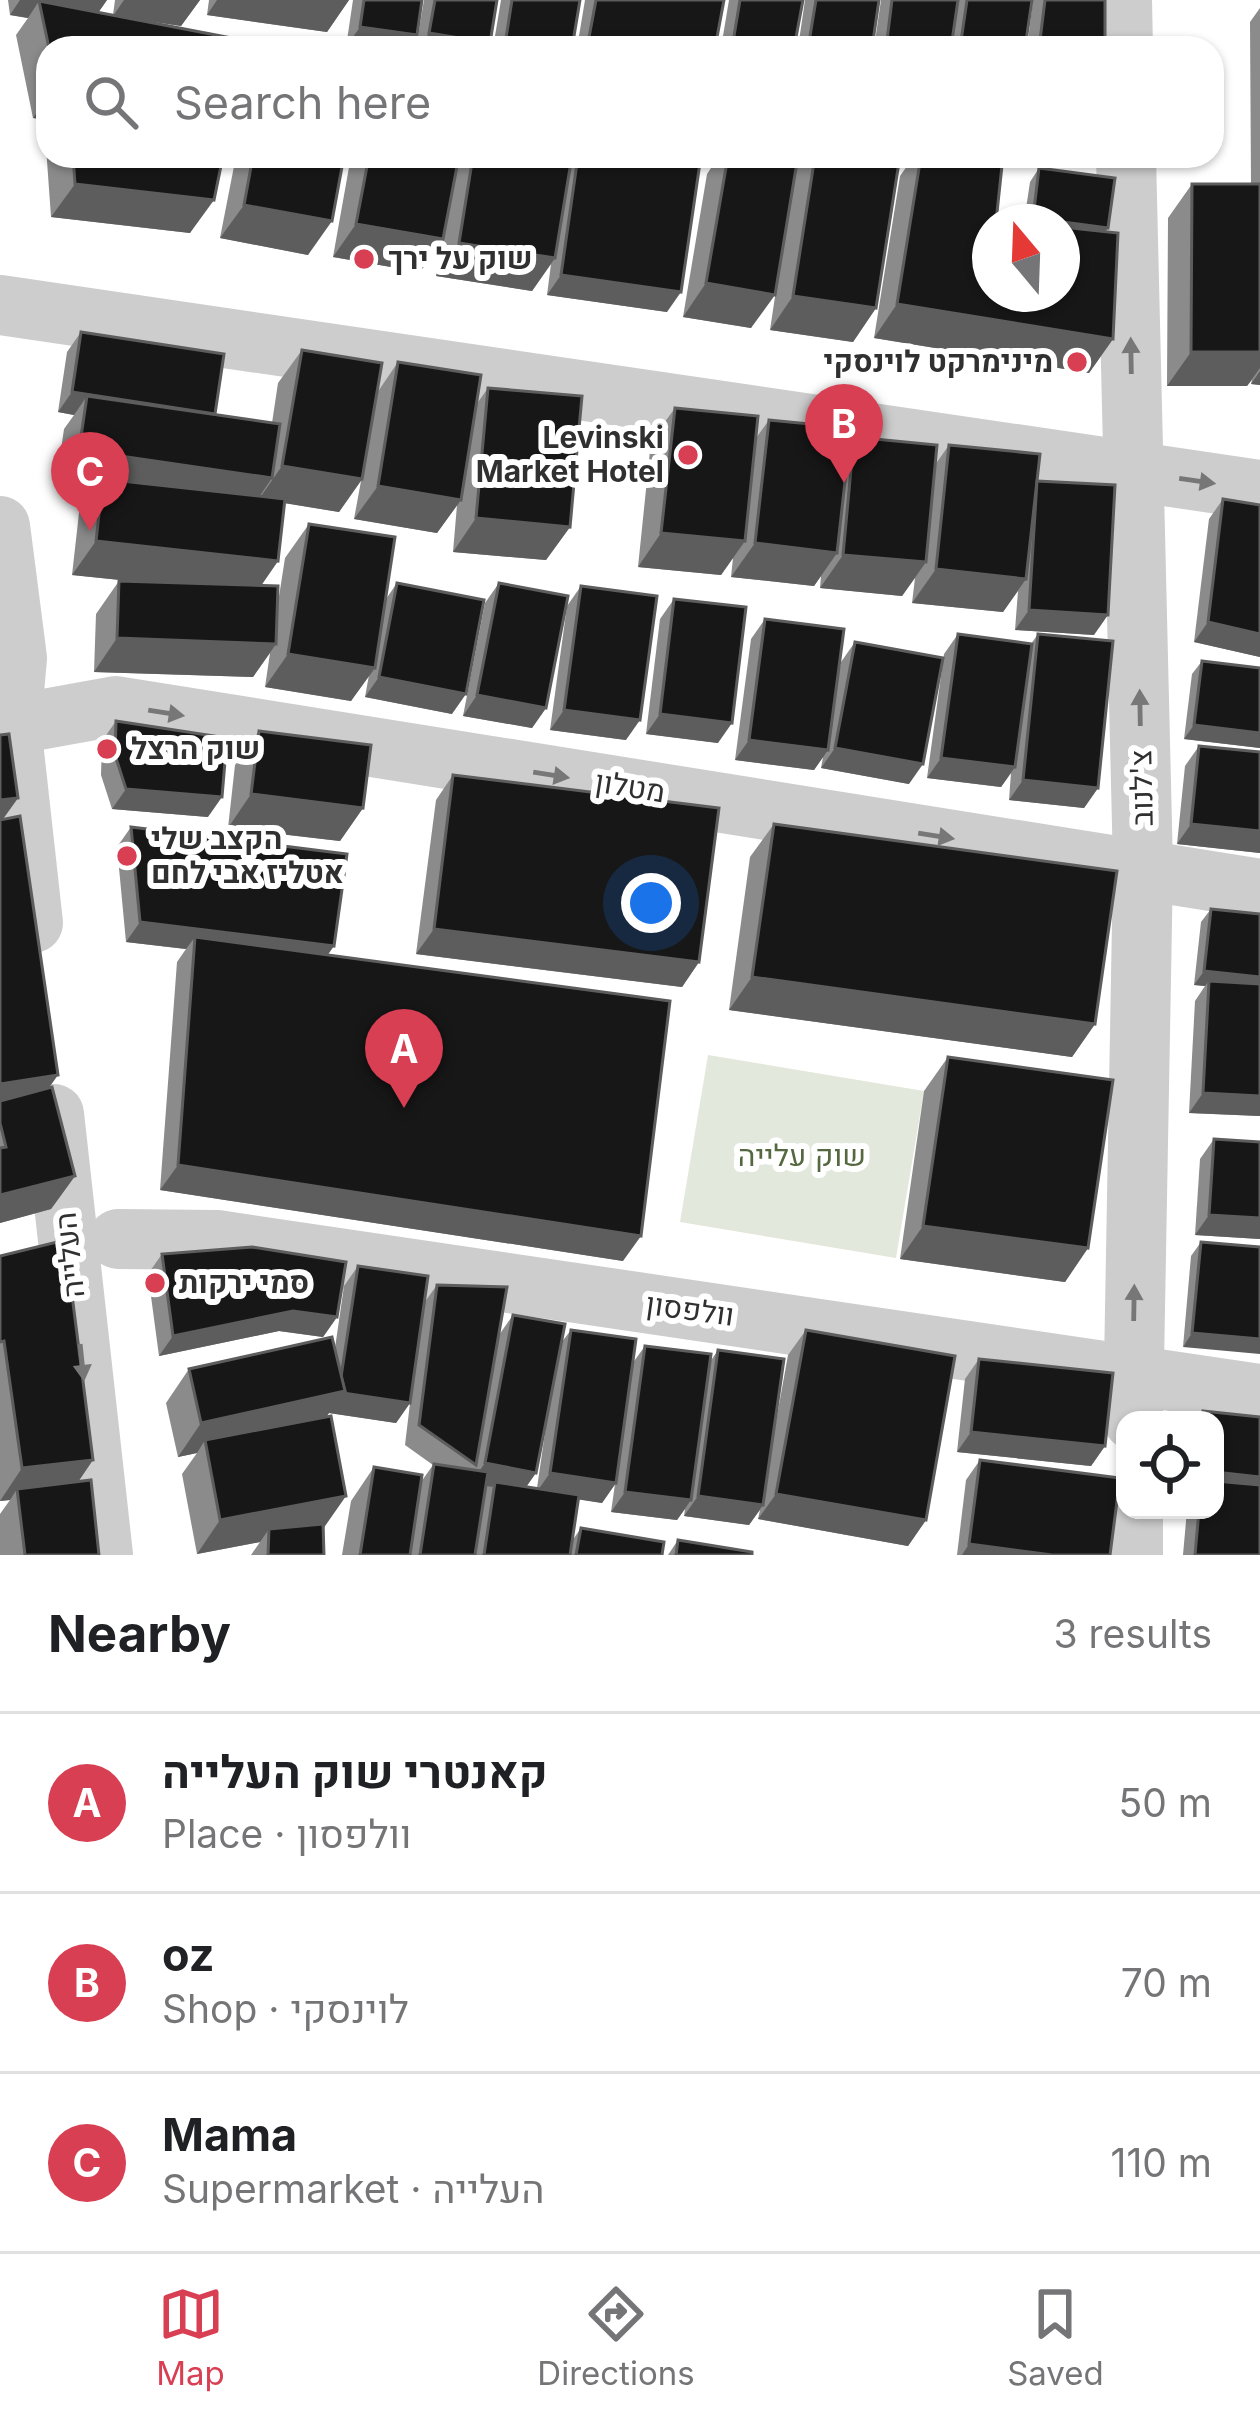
<!DOCTYPE html>
<html lang="en">
<head>
<meta charset="utf-8">
<style>
	body { margin:0; font-family:Inter,Heebo,sans-serif; background:#f2f2f2; color:#202124 }
	.controls { position:absolute; right:36px; bottom:36px; display:grid; overflow:hidden; border-radius:24px; box-shadow:0 3px 9px #0004 }
	.controls button { width:108px; height:108px; display:grid; place-items:center; padding:0; border:0; border-bottom:3px solid #e0e0e0; background:#fff; color:#202124; font:60px sans-serif }
	.compass { position:absolute; left:972px; top:204px; width:108px; height:108px; border-radius:50%; background:#fff; box-shadow:0 3px 9px #0004; rotate:341deg }
	.you { position:absolute; left:651px; top:903px; width:42px; height:42px; margin:-30px; border:9px solid #fff; border-radius:50%; background:#1a73e8; box-shadow:0 0 0 18px #1a73e833 }
	.badge { display:grid; place-items:center; width:78px; height:78px; border-radius:50%; background:#d93f53; color:#fff; font-size:39px; font-weight:700 }
	.pin { position:absolute; translate:-50% -99px; filter:drop-shadow(0 3px 6px #0008) }
	.pin::after { content:''; position:absolute; top:63px; width:42px; height:36px; background:inherit; clip-path:polygon(0 0,100% 0,50% 100%) }
	.list { margin:0; padding:0; list-style:none }
	h2 { display:flex; justify-content:space-between; align-items:center; height:156px; margin:0; padding:0 48px; font-size:51px }
	h2 small { font-size:39px; font-weight:400; color:#757577 }
	.list li { display:grid; grid-template-columns:78px 1fr auto; gap:36px; align-items:center; box-sizing:border-box; height:180px; padding:0 48px; border-top:3px solid #e0e0e0 }
	.list b { display:block; font-size:45px; white-space:nowrap }
	.list p { margin:0; font-size:39px; white-space:nowrap; color:#757577 }
	.list em { font-size:39px; font-style:normal; color:#757577 }
	.icon { flex:none; width:66px; height:66px; fill:none; stroke:currentColor; stroke-width:2; stroke-linecap:round; stroke-linejoin:round }
	.map { position:relative; flex:none; width:1260px; height:1555px; overflow:hidden }
	.search { position:absolute; background:#fff; box-shadow:0 3px 9px #0004; left:36px; right:36px; top:36px; height:132px; display:flex; align-items:center; gap:30px; box-sizing:border-box; padding:0 42px; border-radius:36px; color:#757577; font-size:45px }
	.sheet { height:696px; background:#fff }
	nav { display:flex; justify-content:space-around; align-items:center; box-sizing:border-box; height:168px; border-top:3px solid #e0e0e0; background:#fff; font-size:33px; color:#757577 }
	nav a { display:grid; justify-items:center; gap:6px }
	nav .on { color:#d93f53 }
	.map>svg:first-child { display:block }
	.green { fill:#e3e8dc }
	.lines { fill:none; stroke-linecap:round; stroke-linejoin:round }
	.minor { stroke:#cdcdcd; stroke-width:60 }
	.wall { fill:#8b8b8b; fill-rule:evenodd }
	.shaded-wall { fill:#5d5d5d }
	.building { fill:#171717; stroke:#5d5d5d; stroke-width:3 }
	.oneway { fill:#777 }
	.poi-dot { fill:#d93f53; stroke:#fff; stroke-width:4.5 }
	.labels { text-anchor:middle; stroke-width:12; stroke-linejoin:round; paint-order:stroke }
	.poi-label { font-size:30px; font-weight:bold; fill:#303030; stroke:#fff; text-anchor:start }
	.street-label { font-size:30px; fill:#303030; stroke:#fff }
	.park-label { font-size:30px; fill:#556840; stroke:#fff }
</style>
</head>
<body>
<div class="map">
<svg width="1260" height="1555" viewBox="0 0 1260 1555">
	<rect width="100%" height="100%" fill="#fff"/>
	<polygon class="green" points="708,1055 924,1091 896,1258 680,1222"/>
	<g class="lines">
		<g class="minor">
			<polyline points="1122,0 1123,48"/>
			<polyline points="1126,156 1143,867 1133,1420"/>
			<polyline points="0,305 1260,490"/>
			<polyline points="0,526 17,658 11,725 33,923"/>
			<polyline points="0,727 116,706 1260,889"/>
			<polyline points="54,1114 103,1555"/>
			<polyline points="118,1239 217,1240 1260,1394"/>
			<polyline points="1133,1510 1133,1555"/>
		</g>
	</g>
	<g class="wall">
		<polygon points="8,0 107,0 98,13 113,15 115,0 200,0 181,26 118,16 246,48 48,48 48,120 33,118 16,35 28,18 10,15"/>
		<polygon points="209,0 349,0 327,32 207,15"/>
		<polygon points="353,0 422,0 346,47"/>
		<polygon points="424,0 497,0 487,48 416,48"/>
		<polygon points="501,0 580,0 572,48 493,48"/>
		<polygon points="585,0 724,0 715,48 577,48"/>
		<polygon points="729,0 803,0 794,48 721,48"/>
		<polygon points="805,0 879,0 872,48 798,48"/>
		<polygon points="881,0 1032,0 1025,48 874,48"/>
		<polygon points="1033,0 1105,0 1105,48 1027,48"/>
		<polygon points="1260,8 1260,385 1251,384 1252,380 1247,386 1167,386 1168,218 1192,184 1251,184 1250,22"/>
		<polygon points="48,144 48,156 223,156 190,233 51,217 46,147"/>
		<polygon points="236,156 344,156 308,255 220,238"/>
		<polygon points="351,156 701,156 667,312 547,295 551,264 532,291 436,276 441,242 420,272 333,257"/>
		<polygon points="719,156 900,156 876,308 853,342 770,330 782,250 751,328 683,317 707,174"/>
		<polygon points="914,156 1003,156 990,294 1062,294 1062,222 1024,222 1030,182 1039,168 1105,232 1113,339 1089,373 874,338 900,176"/>
		<polygon points="81,332 214,414 272,423 278,383 302,350 377,393 398,362 476,405 488,388 570,527 546,560 453,552 457,505 437,533 354,519 361,481 339,512 285,503 278,561 261,586 278,603 285,558 309,524 386,599 397,583 452,714 365,697 369,675 351,701 265,687 270,653 253,677 94,672 96,614 119,581 130,581 72,575 79,513 95,490 56,484 64,429 74,415 58,412 67,352"/>
		<polygon points="675,408 756,438 769,420 849,443 854,437 935,465 949,445 1037,481 1094,635 1015,630 1018,591 1003,612 912,603 915,578 902,596 820,588 821,576 814,586 731,577 733,558 721,575 638,567 651,441"/>
		<polygon points="1223,499 1260,505 1260,657 1194,642 1209,519"/>
		<polygon points="499,583 546,708 532,728 463,716 485,603"/>
		<polygon points="581,586 626,740 550,730 567,606"/>
		<polygon points="674,599 718,743 646,734 660,619"/>
		<polygon points="765,619 835,694 841,662 855,642 909,784 821,768 823,757 814,770 735,760 751,639"/>
		<polygon points="958,634 1031,644 1038,634 1098,788 1084,808 1009,800 1011,773 1001,787 927,778 944,654"/>
		<polygon points="1202,661 1260,668 1260,748 1184,739 1192,674"/>
		<polygon points="116,721 208,817 112,809 101,775 102,741"/>
		<polygon points="259,731 363,808 340,841 228,828 235,765"/>
		<polygon points="0,735 18,798 3,819 49,1088 75,1176 51,1209 0,1223"/>
		<polygon points="1199,746 1260,752 1260,853 1177,844 1185,766"/>
		<polygon points="453,775 699,962 682,987 416,954 436,800"/>
		<polygon points="774,824 1095,1024 1072,1057 729,1010 750,857"/>
		<polygon points="131,827 328,954 623,1261 160,1190 177,962 186,949 126,942 117,847"/>
		<polygon points="1211,909 1260,914 1260,1116 1189,1113 1195,1001 1205,986 1194,985 1201,922"/>
		<polygon points="948,1057 1088,1248 1065,1282 900,1259 924,1091"/>
		<polygon points="1214,1139 1260,1142 1260,1239 1195,1235 1200,1159"/>
		<polygon points="1201,1242 1260,1247 1183,1347 1191,1256"/>
		<polygon points="162,1254 337,1317 323,1337 279,1331 159,1356 148,1274"/>
		<polygon points="0,1256 78,1481 99,1555 0,1555 0,1514 10,1500 0,1501"/>
		<path d="M358,1266L424,1303L437,1285L499,1335L513,1315L561,1343L571,1330L632,1364L645,1346L710,1362L718,1350L771,1449L788,1355L806,1330L926,1520L908,1546L758,1519L760,1510L749,1525L684,1516L685,1509L677,1520L611,1512L615,1484L602,1503L578,1499L572,1541L581,1528L662,1555H342L351,1501L374,1467L421,1482L433,1465L405,1445L413,1378L410,1403L396,1423L329,1413L326,1417L324,1555H251L260,1542L197,1554L182,1474L197,1453L178,1457L166,1403L189,1369L335,1348L344,1286ZM547,1419L537,1488L526,1487Z"/>
		<polygon points="979,1359 1105,1446 1091,1466 957,1452 965,1379"/>
		<polygon points="1203,1411 1260,1417 1260,1555 1183,1555 1187,1510 1215,1510 1215,1420 1197,1420"/>
		<polygon points="980,1460 1110,1555 957,1555 966,1480"/>
		<polygon points="678,1540 752,1555 668,1555"/>
	</g>
	<g class="shaded-wall">
		<polygon points="20,0 107,0 88,27 39,1 28,18 10,15"/>
		<polygon points="124,0 200,0 181,26 113,16"/>
		<polygon points="217,0 349,0 327,32 207,15"/>
		<polygon points="360,27 417,35 407,48 346,47"/>
		<polygon points="429,33 490,43 487,48 418,48"/>
		<polygon points="506,38 569,48 499,48"/>
		<polygon points="48,97 48,120 33,118"/>
		<polygon points="1016,156 1099,156 1091,168 1015,158"/>
		<polygon points="75,184 214,200 190,233 51,217"/>
		<polygon points="244,205 332,221 308,255 220,238"/>
		<polygon points="1033,218 1108,228 1098,241 1062,237 1062,222 1030,222"/>
		<polygon points="356,224 443,239 420,272 333,257"/>
		<polygon points="459,243 555,258 532,291 436,276"/>
		<polygon points="561,275 681,292 667,312 547,295"/>
		<polygon points="706,283 775,295 751,328 683,317"/>
		<polygon points="793,296 876,308 853,342 770,330"/>
		<polygon points="897,304 1113,339 1089,373 874,338"/>
		<polygon points="1191,352 1260,352 1260,368 1247,386 1167,386"/>
		<polygon points="1260,371 1260,385 1251,384"/>
		<polygon points="72,392 215,414 87,396 74,415 58,412"/>
		<polygon points="79,450 272,478 249,512 103,479 95,490 56,484"/>
		<polygon points="282,466 362,479 339,512 259,499"/>
		<polygon points="378,486 461,500 437,533 354,519"/>
		<polygon points="476,518 570,527 546,560 453,552"/>
		<polygon points="661,533 745,541 721,575 638,567"/>
		<polygon points="96,541 278,561 255,594 72,575"/>
		<polygon points="755,543 837,553 814,586 731,577"/>
		<polygon points="843,555 926,562 902,596 820,588"/>
		<polygon points="936,569 1026,579 1003,612 912,603"/>
		<polygon points="1029,610 1108,615 1094,635 1015,630"/>
		<polygon points="1208,622 1260,634 1260,657 1194,642"/>
		<polygon points="117,638 276,644 253,677 94,672"/>
		<polygon points="288,654 375,668 351,701 265,687"/>
		<polygon points="379,677 466,694 452,714 365,697"/>
		<polygon points="477,695 546,708 532,728 463,716"/>
		<polygon points="564,710 640,720 626,740 550,730"/>
		<polygon points="660,714 732,723 718,743 646,734"/>
		<polygon points="1194,725 1260,733 1260,748 1184,739"/>
		<polygon points="749,740 828,750 814,770 735,760"/>
		<polygon points="835,748 923,764 909,784 821,768"/>
		<polygon points="941,758 1015,767 1001,787 927,778"/>
		<polygon points="1023,780 1098,788 1084,808 1009,800"/>
		<polygon points="126,789 222,797 208,817 112,809"/>
		<polygon points="251,794 363,808 340,841 228,828"/>
		<polygon points="18,798 0,823 0,800"/>
		<polygon points="1191,824 1260,831 1260,853 1177,844"/>
		<polygon points="140,922 334,946 320,966 195,937 186,949 126,942"/>
		<polygon points="434,929 699,962 682,987 416,954"/>
		<polygon points="1204,971 1260,977 1260,992 1209,981 1205,986 1194,985"/>
		<polygon points="752,977 1095,1024 1072,1057 729,1010"/>
		<polygon points="58,1075 34,1109 0,1114 0,1084"/>
		<polygon points="1203,1093 1260,1096 1260,1116 1189,1113"/>
		<polygon points="178,1165 641,1236 623,1261 160,1190"/>
		<polygon points="75,1176 51,1209 0,1223 0,1195"/>
		<polygon points="1209,1215 1260,1218 1260,1239 1195,1235"/>
		<polygon points="923,1226 1088,1248 1065,1282 900,1259"/>
		<polygon points="293,1311 337,1317 323,1337 279,1331 159,1356 173,1336"/>
		<polygon points="1192,1333 1260,1339 1260,1354 1183,1347"/>
		<polygon points="345,1391 410,1403 396,1423 329,1413 321,1424 205,1440 197,1453 178,1457 201,1423"/>
		<polygon points="971,1432 1105,1446 1091,1466 957,1452"/>
		<polygon points="93,1460 70,1494 17,1489 10,1500 0,1501 22,1468"/>
		<polygon points="485,1463 536,1473 522,1493 495,1482 492,1487 471,1483"/>
		<polygon points="1215,1472 1260,1477 1260,1498 1215,1494"/>
		<polygon points="550,1473 616,1483 602,1503 536,1493"/>
		<polygon points="625,1492 691,1500 677,1520 611,1512"/>
		<polygon points="776,1494 926,1520 908,1546 758,1519"/>
		<polygon points="346,1496 323,1529 269,1529 260,1542 197,1554 220,1520"/>
		<polygon points="698,1496 763,1505 749,1525 684,1516"/>
		<polygon points="969,1544 1052,1555 962,1555"/>
	</g>
	<g class="building">
		<polygon points="364,0 422,0 417,35 360,27"/>
		<polygon points="435,0 497,0 490,43 429,33"/>
		<polygon points="512,0 580,0 572,48 506,38"/>
		<polygon points="596,0 724,0 715,48 587,48"/>
		<polygon points="740,0 803,0 794,48 732,48"/>
		<polygon points="816,0 879,0 872,48 808,48"/>
		<polygon points="892,0 958,0 951,48 886,48"/>
		<polygon points="967,0 1032,0 1025,48 960,48"/>
		<polygon points="1045,0 1105,0 1105,48 1039,48"/>
		<polygon points="39,1 247,41 246,48 49,48"/>
		<polygon points="73,156 223,156 214,200 75,184"/>
		<polygon points="253,156 344,156 332,221 244,205"/>
		<polygon points="369,156 459,156 443,239 356,224"/>
		<polygon points="473,156 572,156 555,258 459,243"/>
		<polygon points="578,156 701,156 681,292 561,275"/>
		<polygon points="728,156 798,156 775,295 706,283"/>
		<polygon points="815,156 900,156 876,308 793,296"/>
		<polygon points="921,156 1003,156 996,222 990,222 990,294 1062,294 1062,227 1118,233 1113,339 897,304"/>
		<polygon points="1039,168 1115,178 1108,228 1033,218"/>
		<polygon points="1192,184 1260,184 1260,352 1191,352"/>
		<polygon points="81,332 224,354 215,414 72,392"/>
		<polygon points="302,350 382,363 362,479 282,466"/>
		<polygon points="398,362 481,375 461,500 378,486"/>
		<polygon points="488,388 582,396 570,527 476,518"/>
		<polygon points="87,396 280,424 272,478 79,450"/>
		<polygon points="675,408 758,416 745,541 661,533"/>
		<polygon points="769,420 851,428 837,553 755,543"/>
		<polygon points="854,437 937,445 926,562 843,555"/>
		<polygon points="949,445 1040,454 1026,579 936,569"/>
		<polygon points="103,479 285,499 278,561 96,541"/>
		<polygon points="1037,481 1115,485 1108,615 1029,610"/>
		<polygon points="1223,499 1260,505 1260,634 1208,622"/>
		<polygon points="309,524 395,537 375,668 288,654"/>
		<polygon points="119,581 278,586 276,644 117,638"/>
		<polygon points="397,583 484,600 466,694 379,677"/>
		<polygon points="499,583 568,596 546,708 477,695"/>
		<polygon points="581,586 657,596 640,720 564,710"/>
		<polygon points="674,599 746,607 732,723 660,714"/>
		<polygon points="765,619 844,629 828,750 749,740"/>
		<polygon points="958,634 1032,644 1015,767 941,758"/>
		<polygon points="1038,634 1113,641 1098,788 1023,780"/>
		<polygon points="855,642 943,658 923,764 835,748"/>
		<polygon points="1202,661 1260,668 1260,733 1194,725"/>
		<polygon points="116,721 227,738 222,797 126,789 115,755"/>
		<polygon points="259,731 371,745 363,808 251,794"/>
		<polygon points="9,734 18,798 0,800 0,735"/>
		<polygon points="1199,746 1260,752 1260,831 1191,824"/>
		<polygon points="453,775 719,808 699,962 434,929"/>
		<polygon points="20,816 58,1075 0,1084 0,820"/>
		<polygon points="774,824 1117,871 1095,1024 752,977"/>
		<polygon points="131,827 347,854 334,946 140,922"/>
		<polygon points="1211,909 1260,914 1260,977 1204,971"/>
		<polygon points="195,937 670,1001 641,1236 178,1165"/>
		<polygon points="1209,981 1260,984 1260,1096 1203,1093"/>
		<polygon points="948,1057 1113,1080 1088,1248 923,1226"/>
		<polygon points="52,1087 75,1176 0,1195 0,1148 6,1147 0,1123 0,1101"/>
		<polygon points="1214,1139 1260,1142 1260,1218 1209,1215"/>
		<polygon points="65,1240 93,1460 22,1468 4,1341 0,1342 0,1256"/>
		<polygon points="1201,1242 1260,1247 1260,1339 1192,1333"/>
		<polygon points="252,1247 346,1262 337,1317 293,1311 173,1336 162,1254"/>
		<polygon points="358,1266 428,1276 410,1403 343,1393 345,1391 341,1377"/>
		<polygon points="437,1285 507,1287 476,1465 419,1425"/>
		<polygon points="513,1315 565,1324 536,1473 485,1463"/>
		<polygon points="571,1330 636,1339 616,1483 550,1473"/>
		<polygon points="806,1330 955,1356 926,1520 776,1494"/>
		<polygon points="332,1337 345,1391 201,1423 189,1369"/>
		<polygon points="645,1346 711,1354 691,1500 625,1492"/>
		<polygon points="718,1350 784,1359 763,1505 698,1496"/>
		<polygon points="979,1359 1113,1373 1105,1446 971,1432"/>
		<polygon points="1203,1411 1260,1417 1260,1477 1215,1472 1215,1420 1202,1420"/>
		<polygon points="331,1416 346,1496 220,1520 205,1440"/>
		<polygon points="980,1460 1120,1478 1110,1555 1052,1555 969,1544"/>
		<polygon points="434,1464 488,1472 475,1555 420,1555"/>
		<polygon points="374,1467 422,1475 410,1555 360,1555"/>
		<polygon points="91,1480 99,1555 25,1555 17,1489"/>
		<polygon points="1215,1481 1260,1485 1260,1555 1195,1555 1199,1510 1215,1510"/>
		<polygon points="495,1482 579,1495 570,1555 484,1555"/>
		<polygon points="323,1524 324,1555 268,1555 269,1529"/>
		<polygon points="581,1528 664,1542 662,1555 576,1555"/>
		<polygon points="678,1540 752,1552 752,1555 676,1555"/>
	</g>
	<defs><path id="oneway-solid" d="M-6-.8H1V-3.2L6.5 0L1 3.2V.8H-6Z" transform="scale(3)"/></defs>
	<g class="oneway">
		<use href="#oneway-solid" transform="translate(1131 356) rotate(-91)"/>
		<use href="#oneway-solid" transform="translate(1197 481) rotate(8)"/>
		<use href="#oneway-solid" transform="translate(1140 708) rotate(-91)"/>
		<use href="#oneway-solid" transform="translate(166 713) rotate(9)"/>
		<use href="#oneway-solid" transform="translate(551 775) rotate(9)"/>
		<use href="#oneway-solid" transform="translate(936 836) rotate(9)"/>
		<use href="#oneway-solid" transform="translate(1134 1303) rotate(-89)"/>
		<use href="#oneway-solid" transform="translate(82 1362) rotate(84)"/>
	</g>
	<g class="poi-dot">
		<circle cx="364" cy="259" r="12"/>
		<circle cx="1077" cy="362" r="12"/>
		<circle cx="688" cy="455" r="12"/>
		<circle cx="107" cy="749" r="12"/>
		<circle cx="127" cy="856" r="12"/>
		<circle cx="155" cy="1283" r="12"/>
	</g>
	<g class="labels">
		<g class="poi-label">
			<text x="388" y="269">שוק על ירך</text>
			<text x="1053" y="372" text-anchor="end">מינימרקט לוינסקי</text>
			<text x="664" y="448" text-anchor="end">Levinski<tspan x="664" dy="34">Market Hotel</tspan></text>
			<text x="131" y="759">שוק הרצל</text>
			<text x="151" y="849">הקצב שלי<tspan x="151" dy="34">אטליז אבי לחם</tspan></text>
			<text x="179" y="1293">סמי ירקות</text>
		</g>
		<g class="street-label">
			<text transform="translate(630 787) rotate(9)" y="10">מטלון</text>
			<text transform="translate(1142 788) rotate(-91)" y="10">צ'לנוב</text>
			<text transform="translate(70 1255) rotate(-96)" y="10">העלייה</text>
			<text transform="translate(690 1310) rotate(8)" y="10">וולפסון</text>
		</g>
		<g class="park-label">
			<text x="802" y="1166">שוק עלייה</text>
		</g>
	</g>
</svg>
<div class="controls">
<button><svg class="icon" aria-label="locate" viewBox="0 0 24 24"><circle cx="12" cy="12" r="6"/><path d="M12 2v4M12 18v4M2 12h4M18 12h4"/></svg></button>
</div>
<svg class="compass" viewBox="-18 -18 36 36"><path d="M0-13l5 13h-10z" fill="#e53935"/><path d="M0 13l5-13h-10z" fill="#757577"/></svg>
<div class="you"></div>
<div class="pin badge" style="left:404px;top:1108px">A</div>
<div class="pin badge" style="left:844px;top:483px">B</div>
<div class="pin badge" style="left:90px;top:531px">C</div>
<div class="search"><svg class="icon" aria-label="search" viewBox="0 0 24 24"><circle cx="10" cy="10" r="6"/><path d="M15 15l6 6"/></svg>Search here</div>
</div>
<section class="sheet">
<h2>Nearby<small>3 results</small></h2>
<ul class="list">
<li><span class="badge">A</span><div><b>קאנטרי שוק העלייה</b><p>Place · וולפסון</p></div><em>50 m</em></li>
<li><span class="badge">B</span><div><b>oz</b><p>Shop · לוינסקי</p></div><em>70 m</em></li>
<li><span class="badge">C</span><div><b>Mama</b><p>Supermarket · העלייה</p></div><em>110 m</em></li>
</ul>
</section>
<nav>
<a class="on"><svg class="icon" aria-label="map" viewBox="0 0 24 24"><path d="M3 6l6-2 6 2 6-2v14l-6 2-6-2-6 2zM9 4v14M15 6v14"/></svg>Map</a>
<a><svg class="icon" aria-label="directions" viewBox="0 0 24 24"><path d="M12 3l9 9-9 9-9-9zM9 14v-3h6M13 9l2 2-2 2"/></svg>Directions</a>
<a><svg class="icon" aria-label="saved" viewBox="0 0 24 24"><path d="M7 4h10v16l-5-4-5 4z"/></svg>Saved</a>
</nav>
</body>
</html>
